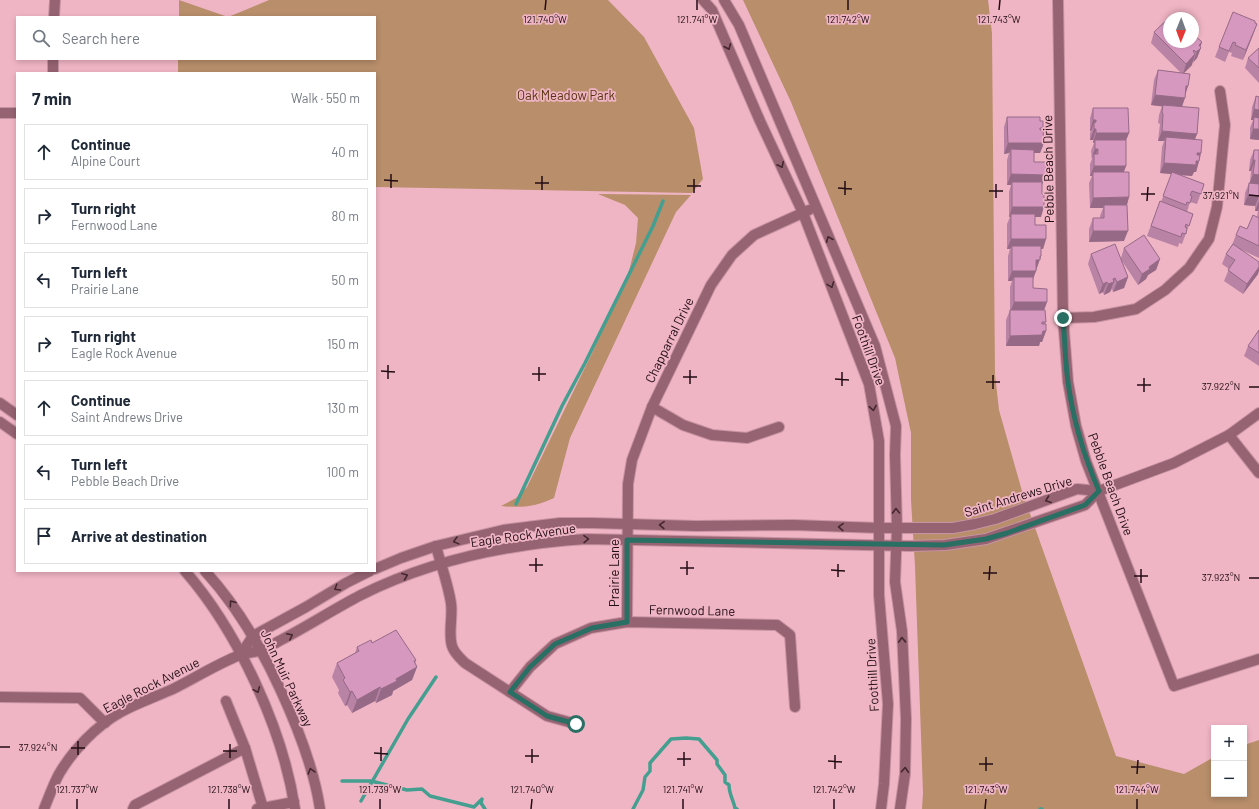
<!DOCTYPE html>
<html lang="en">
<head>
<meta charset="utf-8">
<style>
	body { margin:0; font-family:Barlow,sans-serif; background:#f6f6f7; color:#1f2937 }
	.controls { position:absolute; right:12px; bottom:12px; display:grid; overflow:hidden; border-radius:0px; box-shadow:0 2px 6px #0003 }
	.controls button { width:36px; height:36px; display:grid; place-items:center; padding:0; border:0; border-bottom:1px solid #e0e1e3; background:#fff; color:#1f2937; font:20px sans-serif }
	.compass { position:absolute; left:1163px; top:12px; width:36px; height:36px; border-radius:50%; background:#fff; box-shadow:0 2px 6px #0003; rotate:181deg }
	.stop { position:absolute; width:12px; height:12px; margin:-9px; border:3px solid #296f63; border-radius:50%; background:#fff }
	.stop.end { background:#296f63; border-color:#fff; box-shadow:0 1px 4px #0008 }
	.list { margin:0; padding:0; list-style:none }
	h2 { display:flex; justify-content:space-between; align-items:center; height:52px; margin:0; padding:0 16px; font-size:17px }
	h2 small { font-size:13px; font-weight:400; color:#747a83 }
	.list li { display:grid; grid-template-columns:26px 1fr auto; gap:12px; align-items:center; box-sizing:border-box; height:56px; margin:0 8px 8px; padding:0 8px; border:1px solid #e0e1e3; border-radius:0px }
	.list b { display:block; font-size:15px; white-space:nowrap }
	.list p { margin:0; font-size:13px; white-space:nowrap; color:#747a83 }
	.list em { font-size:13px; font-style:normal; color:#747a83 }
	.icon { flex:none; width:22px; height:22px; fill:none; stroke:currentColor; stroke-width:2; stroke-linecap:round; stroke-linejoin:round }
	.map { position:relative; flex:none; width:1259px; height:809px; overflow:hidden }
	.search { position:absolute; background:#fff; box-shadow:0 2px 6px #0003; left:16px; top:16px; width:360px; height:44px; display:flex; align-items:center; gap:10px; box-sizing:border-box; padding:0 14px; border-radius:0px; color:#747a83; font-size:15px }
	.panel { position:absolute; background:#fff; box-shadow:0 2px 6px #0003; left:16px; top:72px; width:360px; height:500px; border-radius:0px }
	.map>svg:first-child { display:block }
	.green { fill:#b88e6b }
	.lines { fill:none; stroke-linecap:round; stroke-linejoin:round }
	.stream { stroke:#449f90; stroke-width:3.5 }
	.minor-casing { stroke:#c793a2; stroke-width:12 }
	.minor { stroke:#966372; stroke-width:10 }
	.wall { fill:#b883a4 }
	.shaded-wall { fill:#966a86 }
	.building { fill:#d698bf; stroke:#966a86 }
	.oneway { stroke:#452730 }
	.route { stroke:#296f63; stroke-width:5 }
	.ticks { fill:none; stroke:#220d14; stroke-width:1.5 }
	.labels { text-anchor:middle; stroke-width:3.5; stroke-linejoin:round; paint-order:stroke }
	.park-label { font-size:13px; fill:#57330e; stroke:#f0b5c5 }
	.street-label { font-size:13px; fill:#220d14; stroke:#f0b5c5 }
	.ticks-label { font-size:10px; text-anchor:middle; fill:#220d14; stroke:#f0b5c5; stroke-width:3.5; stroke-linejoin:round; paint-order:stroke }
</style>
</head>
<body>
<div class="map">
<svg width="1259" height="809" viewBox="0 0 1259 809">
	<rect width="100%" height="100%" fill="#f0b5c5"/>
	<g class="green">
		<polygon points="179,0 228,17 269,0 608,0 644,37 694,128 703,179 692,193 375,187 375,73 178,73 178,59 375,59 375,17 179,17"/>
		<polygon points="743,0 988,0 992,33 995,374 999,410 1022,491 1116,756 1184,774 1214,757 1214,794 1244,794 1244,745 1259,740 1259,809 922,809 923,793 915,566 911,500 911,433 895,358 791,102"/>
		<path d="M598,194L691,195L676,212L570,438L554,498C534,507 522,508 501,506L516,498L527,487L594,349L629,271L636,243L638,218L625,205Z"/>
	</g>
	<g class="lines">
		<g class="stream">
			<polyline points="516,504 562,406 585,363 653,226 663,201"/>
			<polyline points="342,781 371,781 407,790 422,789 430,796 474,807 482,799 481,803 485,809"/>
			<polyline points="361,801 408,719 436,677"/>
			<path d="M633,809L643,790L645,777L650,771V763L671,739L686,738L699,739L717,760V764L725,775V782L729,785C729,794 733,799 735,808L737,809"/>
			<polyline points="1040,809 1042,809"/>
		</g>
		<defs>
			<g id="minor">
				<polyline points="703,0 712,10 760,121 803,213 869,384 879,441 879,595 888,704 884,784 881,809"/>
				<polyline points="724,0 739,25 875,346 896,426 895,455 897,528 895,582 902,631 906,719 905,774 900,809"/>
				<polyline points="1058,0 1063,318 1068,382 1076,426 1086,461 1174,686 1259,659"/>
				<polyline points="54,17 55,0"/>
				<polyline points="53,73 53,59"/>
				<polyline points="0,113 17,113"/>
				<polyline points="1063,318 1094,317 1136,309 1165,290 1189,268 1209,239 1217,207 1225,125 1220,91"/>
				<polyline points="0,403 17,415"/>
				<polyline points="652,407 683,425 712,435 747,438 779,427"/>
				<polyline points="0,422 17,434"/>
				<polyline points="1229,435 1259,473"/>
				<path d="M436,546C441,565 448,584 451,603C453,617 448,633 452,646C454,653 460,658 465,663L547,716L576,724"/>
				<polyline points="375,569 401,558 436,546 503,530 535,526 560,523 592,523 696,526 793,525 880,528 953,528 975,524 995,519 1077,489 1099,491"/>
				<path d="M185,571C238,632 283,729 295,809"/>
				<path d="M205,571C238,607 261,647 281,691C298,728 314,768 320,809"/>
				<polyline points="627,622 628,484 632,460 652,407 711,285 732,255 754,235 809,210"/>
				<polyline points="241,654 253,636 306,607 346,583 370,571"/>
				<polyline points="510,692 530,667 555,644 591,628 627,622 777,625 790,635 795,707"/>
				<polyline points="0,697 80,698 105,723"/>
				<polyline points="245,748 263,808 257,809"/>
				<polyline points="263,808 294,802"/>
				<path d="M44,809C49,797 53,785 59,774C73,750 96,726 121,712C137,703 155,697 173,689C195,678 217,664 240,655C247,652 255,653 262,650C268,648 275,643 281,640C308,626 334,609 361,595C431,560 508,544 586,539L910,546L945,545L986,539L1085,505L1099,491L1174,463L1229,435L1259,413"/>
				<polyline points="133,809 135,805 245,748 226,701"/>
			</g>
		</defs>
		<use href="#minor" class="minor-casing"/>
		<use href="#minor" class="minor"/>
	</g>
	<g class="wall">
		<polygon points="1255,23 1257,24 1243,60 1231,56 1232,53 1229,52 1225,62 1215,57 1219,47"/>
		<polygon points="1154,32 1202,42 1197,58 1192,62 1192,65 1184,73 1188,86 1182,107 1197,134 1195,139 1201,153 1199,161 1196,172 1194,172 1192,176 1179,175 1204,184 1197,204 1190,202 1187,212 1193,214 1182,244 1179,243 1178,247 1147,236 1160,201 1161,202 1172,174 1160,173 1162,147 1164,141 1158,141 1160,124 1158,123 1159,115 1162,106 1151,105 1154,80 1158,70 1181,73 1151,43"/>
		<polygon points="1259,48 1259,83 1245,68 1248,58"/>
		<polygon points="1256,96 1259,140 1250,139 1250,128 1253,120 1251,120 1252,107"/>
		<polygon points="1093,108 1129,133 1126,140 1126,166 1124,172 1129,197 1127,205 1124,241 1089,242 1089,229 1093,218 1100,218 1100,216 1103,208 1090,208 1089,183 1092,176 1090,176 1090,164 1092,159 1091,151 1094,143 1093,143 1093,140 1090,140 1090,133 1091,131 1090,131 1090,118"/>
		<polygon points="1007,117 1040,121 1042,130 1044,143 1040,153 1034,153 1034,162 1042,185 1041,217 1035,217 1035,225 1046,239 1043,249 1041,249 1041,256 1033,280 1033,288 1047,302 1044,310 1046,322 1045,324 1046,331 1042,342 1040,342 1039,346 1006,346 1006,320 1010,310 1010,287 1012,281 1008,281 1008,256 1010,249 1007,249 1007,224 1010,217 1009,217 1009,192 1011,185 1007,185 1007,160 1009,153 1004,154 1004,127"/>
		<polygon points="1254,150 1259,150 1259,258 1242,250 1258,274 1243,294 1224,281 1229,269 1222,264 1226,254 1232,245 1236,235 1247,229 1257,217 1258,211 1255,211 1255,206 1244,205 1245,193 1249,183 1250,183 1251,171 1249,171 1250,160"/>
		<polygon points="1124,248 1160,259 1156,270 1148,275 1146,279 1138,285 1122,261 1128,277 1124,288 1113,292 1112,289 1110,292 1104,295 1103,292 1099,294 1088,264 1091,254 1121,258"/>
		<polygon points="1259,330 1259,366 1244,356 1248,346"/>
		<polygon points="372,643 416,660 415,662 417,667 412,680 393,691 392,695 376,703 375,701 352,713 347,705 345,706 338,693 339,690 332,677 337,663 355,653 357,647"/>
	</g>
	<g class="shaded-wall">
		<polygon points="1257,24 1253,35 1243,60 1246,50"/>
		<polygon points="1202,42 1199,50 1201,48 1197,58 1193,63 1199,45"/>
		<polygon points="1194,50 1190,59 1195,54 1192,65 1183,74 1186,64"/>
		<polygon points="1186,86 1188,86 1184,97"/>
		<polygon points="1155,95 1185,98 1181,109 1151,105"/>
		<polygon points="1254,109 1259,110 1259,120 1254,117 1253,120 1251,120"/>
		<polygon points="1093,120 1096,120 1094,127 1094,123 1091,131 1090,131"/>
		<polygon points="1094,129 1096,129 1093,140 1090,140"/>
		<polygon points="1253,129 1259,129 1259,140 1250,139"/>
		<polygon points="1162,131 1197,134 1193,144 1166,137 1164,141 1158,141"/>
		<polygon points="1096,133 1129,133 1125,143 1095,140 1094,143 1093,143"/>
		<polygon points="1008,143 1044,143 1040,153 1011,153 1011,149 1009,153 1004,154"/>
		<polygon points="1095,149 1098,149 1094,159 1094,154 1091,159"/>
		<polygon points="1197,153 1201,153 1198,161 1199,161 1196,172 1194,172 1192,176 1160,173 1164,163"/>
		<polygon points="1253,160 1255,160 1251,171 1249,171"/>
		<polygon points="1094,166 1126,166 1122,176 1093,172 1092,176 1090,176"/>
		<polygon points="1011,174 1046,175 1042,185 1012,182 1011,185 1007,185"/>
		<polygon points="1253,174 1259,175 1259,185 1249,184"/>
		<polygon points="1248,195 1259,196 1255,206 1244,205"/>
		<polygon points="1129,197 1126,208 1104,205 1103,208 1090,208 1093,198"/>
		<polygon points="1259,201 1259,208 1258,211 1255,211"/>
		<polygon points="1012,207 1044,207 1041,217 1011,217 1011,214 1010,217 1009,217"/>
		<polygon points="1093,231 1128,231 1124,241 1089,242"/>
		<polygon points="1011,239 1046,239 1043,249 1012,249 1012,246 1010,249 1007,249"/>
		<polygon points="1040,256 1041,256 1036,270 1036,260"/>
		<polygon points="1160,259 1156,270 1148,275 1146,279 1138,285 1142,274 1149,267"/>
		<polygon points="1259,267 1259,271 1258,274 1243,294 1247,284"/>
		<polygon points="1012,271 1036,271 1032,281 1014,277 1012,281 1008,281"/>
		<polygon points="1128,277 1124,288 1113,292 1117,282"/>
		<polygon points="1115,278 1110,292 1104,295 1108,284 1113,279"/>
		<polygon points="1107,282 1103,292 1099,294 1103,284"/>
		<polygon points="1014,302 1047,302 1043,313 1010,313"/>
		<polygon points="1043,331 1046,331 1042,342 1040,342 1039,346 1006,346 1010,336"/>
		<polygon points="416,660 412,670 417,667 412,680 393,691 392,695 376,703 381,689 396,679"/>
		<polygon points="380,687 375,701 352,713 357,700"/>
		<polygon points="352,691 347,705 345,706 350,692"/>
	</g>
	<g class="building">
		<polygon points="1233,12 1255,21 1255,23 1257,24 1246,50 1235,45 1236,43 1233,42 1229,51 1219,47"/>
		<polygon points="1171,16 1174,18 1169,18 1169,42 1193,42 1193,34 1202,42 1199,45 1201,48 1196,52 1194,50 1193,51 1195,54 1186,64 1154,32"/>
		<polygon points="1259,48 1259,68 1248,58"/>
		<polygon points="1158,70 1190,74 1188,86 1186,86 1185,98 1155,95"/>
		<polygon points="1256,96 1259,97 1259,110 1254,109"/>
		<polygon points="1163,105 1199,108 1197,134 1162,131 1163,114 1162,112"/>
		<polygon points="1093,108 1128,108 1129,133 1096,133 1096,129 1094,129 1094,123 1096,122 1096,120 1093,120"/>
		<polygon points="1007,117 1040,117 1040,121 1043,121 1043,128 1040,128 1040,130 1043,130 1044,143 1008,143"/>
		<polygon points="1254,117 1259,118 1259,129 1253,129"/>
		<polygon points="1166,137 1202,140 1201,153 1197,153 1197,155 1200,155 1199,161 1196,161 1196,165 1164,163"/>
		<polygon points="1095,140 1126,140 1126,166 1094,166 1094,154 1098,154 1098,149 1095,149"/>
		<polygon points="1011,149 1034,150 1034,162 1046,162 1046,175 1011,174"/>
		<polygon points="1254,150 1259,150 1259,175 1253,174 1255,160 1253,160"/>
		<polygon points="1093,172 1129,172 1129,197 1093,198"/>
		<polygon points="1172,172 1204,184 1201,194 1192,191 1190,195 1192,196 1190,203 1187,202 1186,205 1163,196"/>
		<polygon points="1012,182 1042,182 1042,194 1044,194 1044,207 1012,207"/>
		<polygon points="1249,183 1259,184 1259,196 1248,195"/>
		<polygon points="1160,201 1193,214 1189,226 1186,224 1185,227 1187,228 1186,234 1182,233 1181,237 1151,226"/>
		<polygon points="1104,205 1127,205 1128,231 1093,231 1093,218 1104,218"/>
		<polygon points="1011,214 1035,214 1035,225 1046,225 1046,239 1011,239"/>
		<polygon points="1253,215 1259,218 1259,246 1236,235 1240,226 1247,229"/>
		<polygon points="1144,235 1160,259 1149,267 1150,269 1142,274 1124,248"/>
		<polygon points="1115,244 1128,277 1117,282 1115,278 1113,279 1114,282 1108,284 1107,282 1103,284 1091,254"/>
		<polygon points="1233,244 1259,262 1259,267 1247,284 1228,270 1235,260 1226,254"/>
		<polygon points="1012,246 1041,246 1041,256 1040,256 1040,260 1036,260 1036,271 1012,271"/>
		<polygon points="1014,277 1033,277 1033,288 1047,289 1047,302 1014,302"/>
		<polygon points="1010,310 1045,310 1046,322 1042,322 1042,324 1046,324 1046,331 1043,331 1042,335 1010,336"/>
		<polygon points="1259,330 1259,353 1248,346"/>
		<polygon points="396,630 416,660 414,661 417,667 396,679 397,681 381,689 380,687 357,700 352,691 350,692 343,680 345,678 337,663 359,651 357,647 371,640 372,643"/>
	</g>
	<defs><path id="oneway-chevron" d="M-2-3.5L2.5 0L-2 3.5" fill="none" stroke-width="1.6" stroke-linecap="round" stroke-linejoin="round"/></defs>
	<g class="oneway">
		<use href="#oneway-chevron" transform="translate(728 47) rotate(67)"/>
		<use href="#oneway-chevron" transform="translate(781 165) rotate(64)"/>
		<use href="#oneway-chevron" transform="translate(829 239) rotate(-113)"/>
		<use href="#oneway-chevron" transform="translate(831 285) rotate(69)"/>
		<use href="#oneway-chevron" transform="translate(873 408) rotate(81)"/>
		<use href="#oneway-chevron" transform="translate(1048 500) rotate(160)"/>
		<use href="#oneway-chevron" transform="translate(896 511) rotate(-91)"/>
		<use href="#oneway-chevron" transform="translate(662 525) rotate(-178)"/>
		<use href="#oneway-chevron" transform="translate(841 527) rotate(-178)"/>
		<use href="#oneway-chevron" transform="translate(586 539) rotate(-1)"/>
		<use href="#oneway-chevron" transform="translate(456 541) rotate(165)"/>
		<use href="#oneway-chevron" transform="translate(405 576) rotate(-22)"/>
		<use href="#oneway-chevron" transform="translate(337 588) rotate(149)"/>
		<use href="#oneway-chevron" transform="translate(232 603) rotate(-126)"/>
		<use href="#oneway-chevron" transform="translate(290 636) rotate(-27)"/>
		<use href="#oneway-chevron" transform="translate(902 640) rotate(-92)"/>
		<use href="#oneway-chevron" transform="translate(257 690) rotate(66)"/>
		<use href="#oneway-chevron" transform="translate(905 770) rotate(-87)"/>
		<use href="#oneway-chevron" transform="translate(311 771) rotate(-106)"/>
	</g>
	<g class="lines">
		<path class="route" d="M576,724L547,716L510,692L530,667L555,644L592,628L627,622V540L944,545L986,539L1007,533L1085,505L1099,491C1084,456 1073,420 1068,382C1065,361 1065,339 1063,318"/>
	</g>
	<path class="ticks" d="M545,10L546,0M697,10V0M848,10V0M999,10L1000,0M384,180L398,181M535,183H549M687,186H701M391,188V174M838,188L852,189M542,190V176M989,191H1003M694,193V179M1141,194H1155M845,195V181M1249,195L1259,196M996,198V184M1147,201L1148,187M381,371L395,372M532,374H546M683,377H697M388,379V365M835,379L849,380M539,381V367M986,382H1000M690,384V370M1137,385H1151M842,386V372M1249,387H1259M993,389V375M1144,392V378M529,565H543M680,568H694M831,570L845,571M536,572V558M983,573H997M687,575V561M1134,576H1148M838,577V564M1249,578H1259M989,580L990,566M1141,583V569M0,747H10M71,748H85M223,751H237M374,753L388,754M78,755V741M525,756H539M230,758V744M677,759H691M381,761V747M828,761L842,762M532,763V749M979,764H993M684,766V752M1131,767H1145M835,769V755M986,771V757M1137,774L1138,760M77,809V799M229,809V799M380,809V799M531,809L532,799M683,809V799M834,809V799M985,809L986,799M1137,809V799"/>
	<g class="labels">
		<g class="park-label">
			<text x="566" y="100">Oak Meadow Park</text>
		</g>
		<g class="street-label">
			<text transform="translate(1048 169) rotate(-91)" y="5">Pebble Beach Drive</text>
			<text transform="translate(669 340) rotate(-64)" y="5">Chapparral Drive</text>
			<text transform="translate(869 350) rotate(70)" y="5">Foothill Drive</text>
			<text transform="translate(1111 484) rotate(70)" y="5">Pebble Beach Drive</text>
			<text transform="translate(1018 496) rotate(-17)" y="5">Saint Andrews Drive</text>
			<text transform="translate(523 535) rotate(-8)" y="5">Eagle Rock Avenue</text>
			<text transform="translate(614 573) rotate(-90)" y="5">Prairie Lane</text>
			<text transform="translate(692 610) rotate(1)" y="5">Fernwood Lane</text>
			<text transform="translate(872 675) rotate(-93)" y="5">Foothill Drive</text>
			<text transform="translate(287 678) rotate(65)" y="5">John Muir Parkway</text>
			<text transform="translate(151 685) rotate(-27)" y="5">Eagle Rock Avenue</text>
		</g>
	</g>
	<g class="ticks-label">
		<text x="545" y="23">121.740°W</text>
		<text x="697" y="23">121.741°W</text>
		<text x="848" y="23">121.742°W</text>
		<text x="999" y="23">121.743°W</text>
		<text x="1221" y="199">37.921°N</text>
		<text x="1221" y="390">37.922°N</text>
		<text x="1221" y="581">37.923°N</text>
		<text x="38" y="751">37.924°N</text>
		<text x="77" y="793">121.737°W</text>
		<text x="229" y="793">121.738°W</text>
		<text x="380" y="793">121.739°W</text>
		<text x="532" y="793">121.740°W</text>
		<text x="683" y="793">121.741°W</text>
		<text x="834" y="793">121.742°W</text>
		<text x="986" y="793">121.743°W</text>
		<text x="1137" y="793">121.744°W</text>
	</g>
</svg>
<div class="controls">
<button>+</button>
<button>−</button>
</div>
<svg class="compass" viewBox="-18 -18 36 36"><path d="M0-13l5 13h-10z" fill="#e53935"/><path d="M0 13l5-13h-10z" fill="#747a83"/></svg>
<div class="stop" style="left:576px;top:724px"></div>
<div class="stop end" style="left:1063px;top:318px"></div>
<div class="search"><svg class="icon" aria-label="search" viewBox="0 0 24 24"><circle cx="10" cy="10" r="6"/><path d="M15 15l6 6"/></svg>Search here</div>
<section class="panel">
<h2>7 min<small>Walk · 550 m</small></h2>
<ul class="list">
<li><svg class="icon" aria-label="ahead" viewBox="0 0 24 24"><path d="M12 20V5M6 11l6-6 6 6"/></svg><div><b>Continue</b><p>Alpine Court</p></div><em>40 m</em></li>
<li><svg class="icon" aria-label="right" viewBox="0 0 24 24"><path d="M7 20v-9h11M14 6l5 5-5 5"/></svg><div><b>Turn right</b><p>Fernwood Lane</p></div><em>80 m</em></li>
<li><svg class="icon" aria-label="left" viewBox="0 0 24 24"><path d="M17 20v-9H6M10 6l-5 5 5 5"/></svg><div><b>Turn left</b><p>Prairie Lane</p></div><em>50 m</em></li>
<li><svg class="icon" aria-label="right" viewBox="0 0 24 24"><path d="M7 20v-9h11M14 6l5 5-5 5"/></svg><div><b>Turn right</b><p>Eagle Rock Avenue</p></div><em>150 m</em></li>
<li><svg class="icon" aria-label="ahead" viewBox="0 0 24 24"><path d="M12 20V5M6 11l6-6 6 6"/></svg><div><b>Continue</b><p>Saint Andrews Drive</p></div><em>130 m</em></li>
<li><svg class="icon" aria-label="left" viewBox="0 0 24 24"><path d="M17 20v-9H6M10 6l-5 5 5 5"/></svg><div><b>Turn left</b><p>Pebble Beach Drive</p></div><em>100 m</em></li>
<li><svg class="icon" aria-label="arrive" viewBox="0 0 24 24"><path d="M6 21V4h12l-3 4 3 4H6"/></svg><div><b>Arrive at destination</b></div></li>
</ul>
</section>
</div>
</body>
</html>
